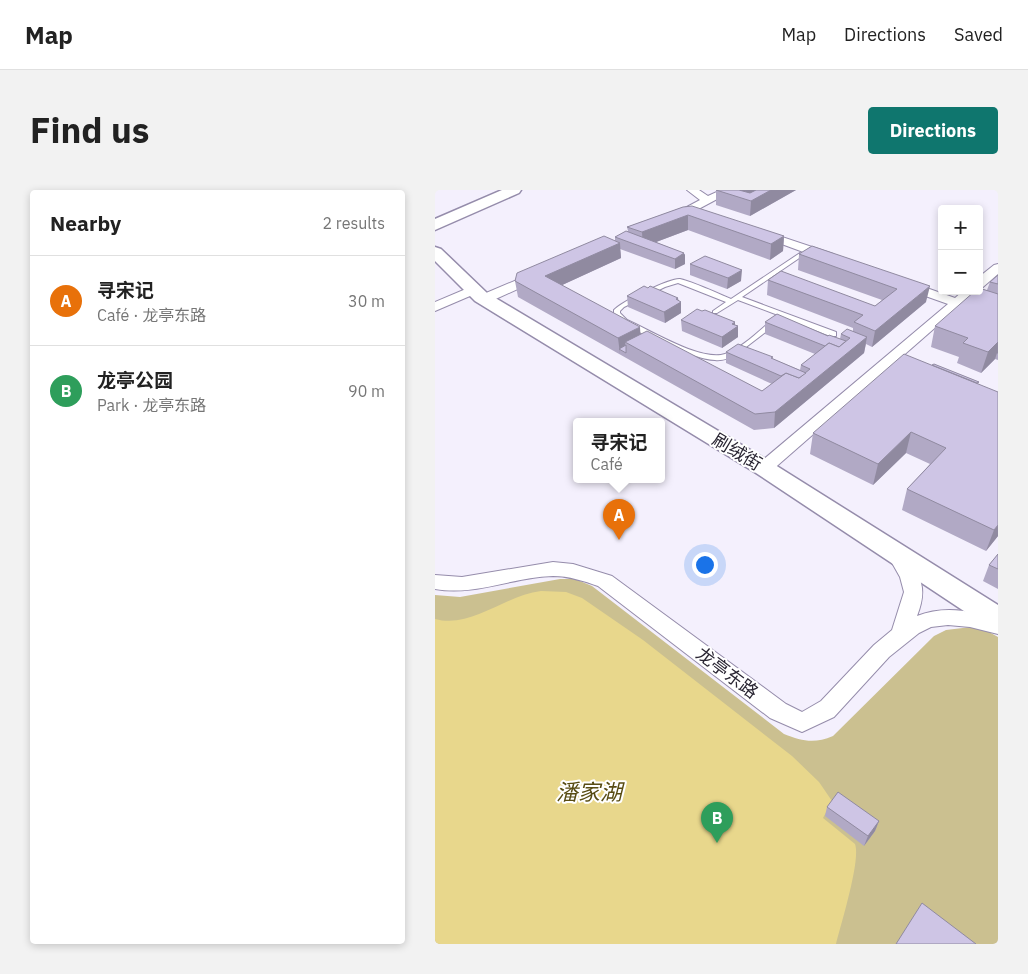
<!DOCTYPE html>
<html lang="en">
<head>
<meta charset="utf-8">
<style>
	body { margin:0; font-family:"IBM Plex Sans","Noto Sans SC",sans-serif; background:#f2f2f2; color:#222 }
	.controls { position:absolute; right:15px; top:15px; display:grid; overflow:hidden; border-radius:5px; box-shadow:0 2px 8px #0003 }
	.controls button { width:45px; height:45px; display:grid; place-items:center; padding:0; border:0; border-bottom:1px solid #e0e0e0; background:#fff; color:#222; font:25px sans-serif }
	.you { position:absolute; left:269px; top:374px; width:18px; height:18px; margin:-12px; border:4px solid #fff; border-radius:50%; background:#1a73e8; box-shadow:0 0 0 8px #1a73e833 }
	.badge { display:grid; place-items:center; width:32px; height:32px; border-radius:50%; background:#0f766e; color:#fff; font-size:16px; font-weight:700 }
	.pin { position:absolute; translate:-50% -41px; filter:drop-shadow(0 1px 2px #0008) }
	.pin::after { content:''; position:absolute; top:26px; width:18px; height:15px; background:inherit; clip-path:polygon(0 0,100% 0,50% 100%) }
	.popup { position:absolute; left:138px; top:228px; width:92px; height:65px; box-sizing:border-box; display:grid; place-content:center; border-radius:5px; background:#fff; filter:drop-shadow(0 1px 4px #0005); font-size:16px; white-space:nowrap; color:#767676 }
	.popup b { font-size:19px; color:#222 }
	.popup::after { content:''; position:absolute; left:50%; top:100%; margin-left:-10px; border:10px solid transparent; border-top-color:#fff }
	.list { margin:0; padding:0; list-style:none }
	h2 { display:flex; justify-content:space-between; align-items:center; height:65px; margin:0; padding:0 20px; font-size:21px }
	h2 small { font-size:16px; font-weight:400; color:#767676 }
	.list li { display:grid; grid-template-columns:32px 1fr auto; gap:15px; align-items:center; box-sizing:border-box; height:90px; padding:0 20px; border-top:1px solid #e0e0e0 }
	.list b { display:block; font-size:19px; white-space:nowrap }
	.list p { margin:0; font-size:16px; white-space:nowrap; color:#767676 }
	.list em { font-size:16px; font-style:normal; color:#767676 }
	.map { position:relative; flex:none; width:563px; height:754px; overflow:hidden; border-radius:5px }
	header { display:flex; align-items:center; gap:30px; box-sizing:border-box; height:70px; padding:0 25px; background:#fff; border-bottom:1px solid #e0e0e0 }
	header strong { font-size:24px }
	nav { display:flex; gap:28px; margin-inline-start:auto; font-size:18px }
	.intro { display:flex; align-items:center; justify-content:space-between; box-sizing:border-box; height:120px; padding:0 30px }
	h1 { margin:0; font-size:35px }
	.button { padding:12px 22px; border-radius:5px; background:#0f766e; color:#fff; font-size:18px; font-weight:700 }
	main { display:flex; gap:30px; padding:0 30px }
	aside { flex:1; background:#fff; border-radius:5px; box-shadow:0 2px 8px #0003 }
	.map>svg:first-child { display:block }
	.green { fill:#cbc090 }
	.water { fill:#e8d78c }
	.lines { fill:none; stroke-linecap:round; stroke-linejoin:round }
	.lane-casing { stroke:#958cab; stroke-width:2 }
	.street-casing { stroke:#958cab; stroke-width:2 }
	.secondary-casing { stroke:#958cab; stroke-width:3 }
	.lane { fill:#fff; fill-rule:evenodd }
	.street { fill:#fff; fill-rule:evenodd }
	.secondary { fill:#fff; fill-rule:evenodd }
	.wall { fill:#b1a9c5 }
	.shaded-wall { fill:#908aa0 }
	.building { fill:#cec5e5; stroke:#908aa0 }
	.labels { text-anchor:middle; stroke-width:4; stroke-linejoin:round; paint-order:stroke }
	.street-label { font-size:18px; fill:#292532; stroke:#fff }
	.near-water-label { font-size:22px; font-style:italic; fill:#584c13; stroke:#fff }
</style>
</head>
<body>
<header>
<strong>Map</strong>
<nav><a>Map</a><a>Directions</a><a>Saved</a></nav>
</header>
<div class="intro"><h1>Find us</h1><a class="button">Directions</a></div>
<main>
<aside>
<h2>Nearby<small>2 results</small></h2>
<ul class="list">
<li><span class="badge" style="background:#e8710a">A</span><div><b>寻宋记</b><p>Café · 龙亭东路</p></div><em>30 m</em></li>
<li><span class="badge" style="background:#2e9e5b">B</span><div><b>龙亭公园</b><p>Park · 龙亭东路</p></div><em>90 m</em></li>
</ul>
</aside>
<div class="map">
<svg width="563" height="754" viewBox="0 0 563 754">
	<rect width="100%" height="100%" fill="#f4f0fd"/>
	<path class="green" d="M125,389H140L157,396L349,544C367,551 379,554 398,546L499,446L511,440L536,437L554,442L563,447V754H0V405L25,407Z"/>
	<path class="water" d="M106,401L131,402L147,408L208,450L357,566L384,592L397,611L388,628L420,654C426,670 406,734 401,754H0V429C37,439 70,405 106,401Z"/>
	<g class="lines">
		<defs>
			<path id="lane" d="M371,59L376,60L307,107L401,142V146H395L349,128L302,164C295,168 288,171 280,170C257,169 194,141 179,124V120C186,112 235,88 245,89C258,92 282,103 296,109ZM243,93L291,112L278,121V123H282L303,110L343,125C328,137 308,158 290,164C266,172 215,140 192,130L185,123V121L189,117L230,97Z"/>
			<g id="street">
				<polygon points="252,0 264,0 273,6 286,0 299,0 243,30 235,30 234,28 235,26 265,10"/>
				<polygon points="326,40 398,64 400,67 398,70 390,70 322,45 320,43 322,41"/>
				<polygon points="563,74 563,84 548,97 544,98 544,87 559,75"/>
				<polygon points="103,81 109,85 107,88 54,112 49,113 43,109 44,106"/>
				<polygon points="469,90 520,108 528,101 542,101 335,282 329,283 323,282 321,278 323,274 513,114 465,97 463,94 465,91"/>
				<polygon points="38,96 44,100 42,103 0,121 0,112"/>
				<path d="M461,357L468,359C484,385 494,395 482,426C509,415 536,421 563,428V444L535,437L513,435L496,437L484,443L454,467L399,527L367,542L335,528L163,396C149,391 134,386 118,386C78,387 41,406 0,399V385L27,387L118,372L138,374L177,386L351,514L367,522L386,511L439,455L457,440L469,402L465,387L452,364L454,359Z"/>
			</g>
			<g id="secondary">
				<polygon points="67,0 86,0 84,3 0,40 0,29"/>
				<polygon points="0,57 6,59 52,103 337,273 563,415 563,440 553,437 321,283 40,111 0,71"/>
			</g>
		</defs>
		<use href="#lane" class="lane-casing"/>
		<use href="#street" class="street-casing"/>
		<use href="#secondary" class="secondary-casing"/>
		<use href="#lane" class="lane"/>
		<use href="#street" class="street"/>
		<use href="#secondary" class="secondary"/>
	</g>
	<g class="wall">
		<polygon points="281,0 361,0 315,26 281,15"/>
		<polygon points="248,17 349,46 348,61 335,70 253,40 221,52 250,64 250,74 240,79 185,59 186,68 127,95 205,144 327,201 337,194 291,173 291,162 338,169 365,180 366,175 380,164 330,144 330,132 405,149 406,144 418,141 418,138 332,105 333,90 440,116 447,110 363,80 364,64 377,56 491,112 437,157 431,154 429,163 339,238 319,240 83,107 80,91 180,51 180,47 193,41 192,37"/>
		<polygon points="255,74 306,91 292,99 255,85"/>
		<polygon points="563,85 563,170 560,169 546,183 522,173 524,167 496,157 500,136 552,100 555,92"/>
		<polygon points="192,106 243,108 243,111 246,112 246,123 230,133 193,117"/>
		<polygon points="246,130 300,135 303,136 303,147 287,158 247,141"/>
		<polygon points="497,175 544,192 543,194 563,346 551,361 467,320 472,299 495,274 471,263 438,295 375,264 378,243"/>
		<polygon points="563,364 563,399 548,391 554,375"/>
		<polygon points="392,617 444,631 440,641 429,656 390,626"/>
	</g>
	<g class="shaded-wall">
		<polygon points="300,0 324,0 308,9"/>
		<polygon points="336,0 361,0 315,26 316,11"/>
		<polygon points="253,25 253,40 208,57 207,42"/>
		<polygon points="349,46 348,61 335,70 336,54"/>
		<polygon points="185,53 186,68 112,102 110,86"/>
		<polygon points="249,63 249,65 250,64 250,74 240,79 240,69"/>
		<polygon points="307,80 306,91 292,99 293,88"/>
		<polygon points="495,96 491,112 437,157 440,141"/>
		<polygon points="243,108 244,113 246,112 246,123 230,133 229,122 241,109"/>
		<polygon points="300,132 300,138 303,136 303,147 287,158 287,147 297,134"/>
		<polygon points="205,137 206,153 190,152 191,161 184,159 185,164 183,148"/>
		<polygon points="432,147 429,163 339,238 340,222"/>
		<polygon points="563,152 563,164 562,163 560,169 546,183 553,162"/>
		<polygon points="476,242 471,263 438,295 443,274"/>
		<polygon points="563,335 563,346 551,361 559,340"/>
		<polygon points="444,631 440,641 429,656 433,646"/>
	</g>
	<g class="building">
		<polygon points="281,0 304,0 315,3 321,0 336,0 316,11"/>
		<polygon points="257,16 349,46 336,54 253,25 207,42 192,37 248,17"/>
		<polygon points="191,41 249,63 240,69 180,47"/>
		<polygon points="169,46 185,53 110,86 205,137 183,148 80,91 82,83"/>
		<polygon points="377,56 495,96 440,141 419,132 428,125 333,90 346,81 440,116 462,99 364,64"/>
		<polygon points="270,66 307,80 293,88 255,74"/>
		<polygon points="563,85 563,94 555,92"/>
		<polygon points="209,96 213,98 215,96 243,108 241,109 246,112 229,122 192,106"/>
		<polygon points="544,98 563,104 563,152 553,162 528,153 533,148 500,136 540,101 544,101"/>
		<polygon points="262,119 267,121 270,120 300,132 297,134 303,136 287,147 246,130"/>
		<polygon points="342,124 393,146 394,145 411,151 404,157 394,153 390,156 330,132"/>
		<polygon points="412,139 432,147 340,222 320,224 190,152 212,141 327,201 351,183 364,188 375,179 366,175 394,153 404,157 415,148 406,144"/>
		<polygon points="303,154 338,167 336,168 371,183 364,188 351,183 346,186 291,162"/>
		<polygon points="191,155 191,163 184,159"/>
		<polygon points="469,164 563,202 563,335 559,340 472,299 511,258 476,242 443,274 378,243"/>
		<polygon points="499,174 544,192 542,193 497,175"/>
		<polygon points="563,364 563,379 554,375"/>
		<polygon points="403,602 444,631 433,646 392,617"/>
		<polygon points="487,713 541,754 461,754"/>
	</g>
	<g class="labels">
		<g class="street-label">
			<text transform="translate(302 262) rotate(31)" y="6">刷绒街</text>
			<text transform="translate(292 483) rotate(37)" y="6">龙亭东路</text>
		</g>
		<g class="near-water-label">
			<text x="154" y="610">潘家湖</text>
		</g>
	</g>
</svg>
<div class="controls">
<button>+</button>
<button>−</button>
</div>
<div class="you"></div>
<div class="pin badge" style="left:184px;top:350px;background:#e8710a">A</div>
<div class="popup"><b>寻宋记</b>Café</div>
<div class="pin badge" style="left:282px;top:653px;background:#2e9e5b">B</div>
</div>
</main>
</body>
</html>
